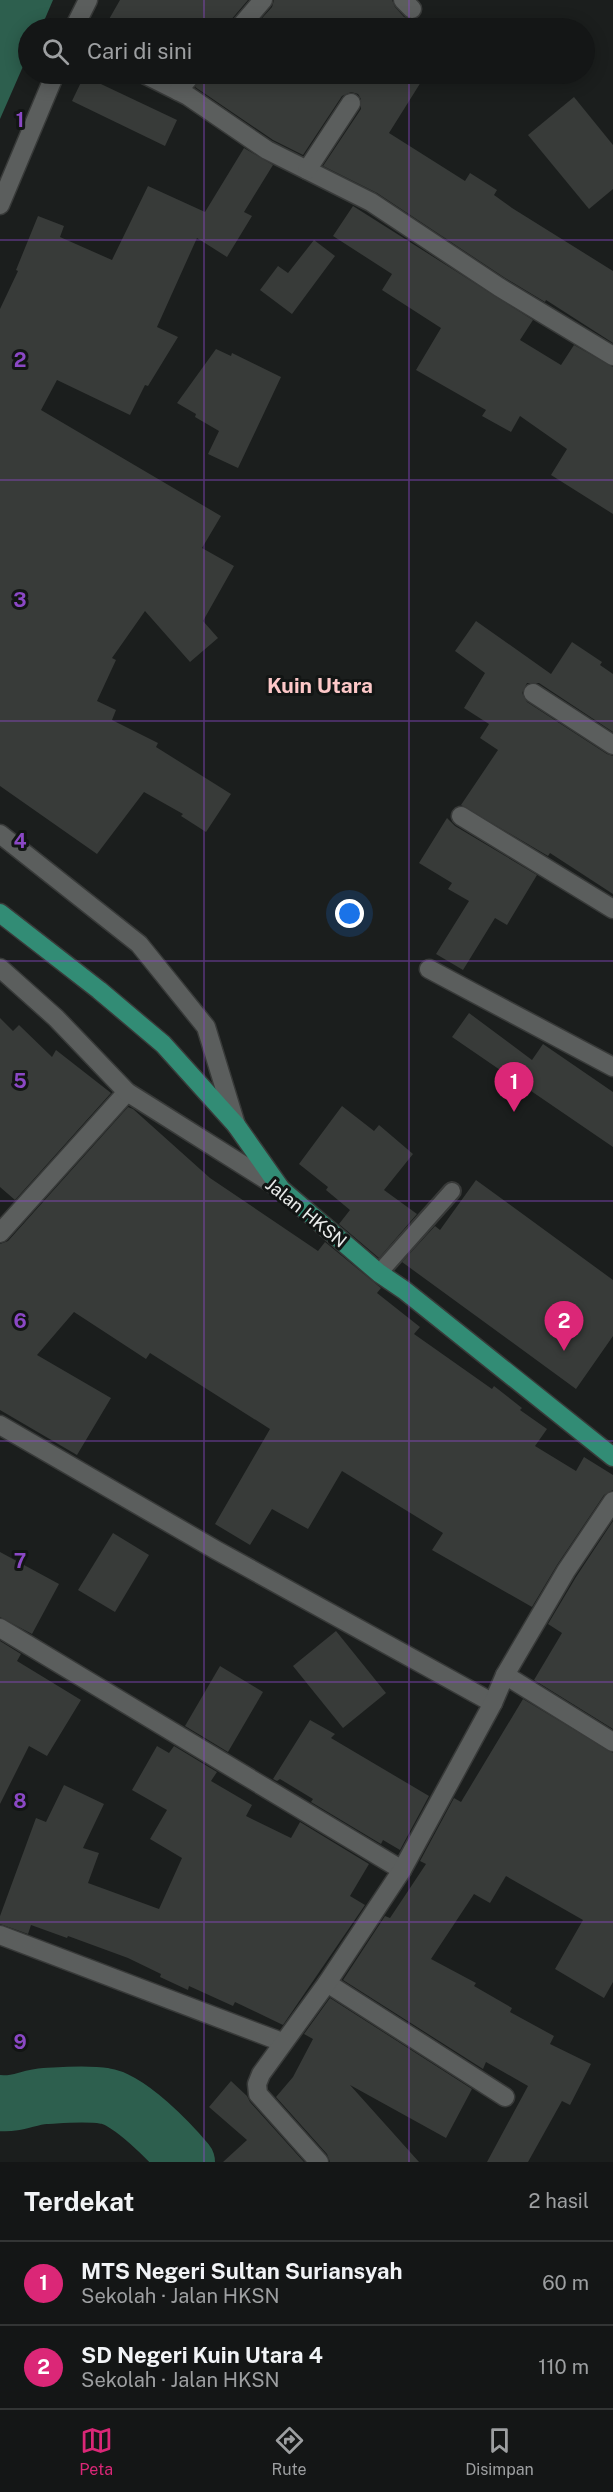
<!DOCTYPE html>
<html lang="id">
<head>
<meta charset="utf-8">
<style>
	body { margin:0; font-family:"Public Sans",sans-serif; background:#212323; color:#f1f3f6 }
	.you { position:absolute; left:350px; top:914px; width:21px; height:21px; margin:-15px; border:4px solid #fff; border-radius:50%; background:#1a73e8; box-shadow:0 0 0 9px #1a73e833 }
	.badge { display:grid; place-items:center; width:39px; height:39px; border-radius:50%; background:#db2777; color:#fff; font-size:20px; font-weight:700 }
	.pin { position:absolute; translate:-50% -50px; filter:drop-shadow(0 2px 3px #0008) }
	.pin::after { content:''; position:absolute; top:32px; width:21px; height:18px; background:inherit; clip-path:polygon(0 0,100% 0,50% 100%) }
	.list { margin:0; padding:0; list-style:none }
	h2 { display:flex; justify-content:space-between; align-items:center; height:78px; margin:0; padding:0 24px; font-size:26px }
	h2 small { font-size:20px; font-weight:400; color:#9d9fa1 }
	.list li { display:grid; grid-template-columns:39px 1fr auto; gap:18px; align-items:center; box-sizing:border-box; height:84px; padding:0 24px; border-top:2px solid #333535 }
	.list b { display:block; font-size:22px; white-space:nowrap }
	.list p { margin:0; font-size:20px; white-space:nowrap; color:#9d9fa1 }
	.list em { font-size:20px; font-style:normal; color:#9d9fa1 }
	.icon { flex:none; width:33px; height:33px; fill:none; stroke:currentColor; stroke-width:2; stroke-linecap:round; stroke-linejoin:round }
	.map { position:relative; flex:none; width:613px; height:2162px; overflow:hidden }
	.search { position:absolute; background:#141616; box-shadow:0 3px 15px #0003; left:18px; right:18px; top:18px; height:66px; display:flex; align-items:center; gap:15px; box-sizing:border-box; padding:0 21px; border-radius:33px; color:#9d9fa1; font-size:22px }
	.sheet { height:246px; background:#141616 }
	nav { display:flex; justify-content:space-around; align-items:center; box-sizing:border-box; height:84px; border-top:2px solid #333535; background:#141616; font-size:16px; color:#9d9fa1 }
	nav a { display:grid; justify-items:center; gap:3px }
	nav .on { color:#db2777 }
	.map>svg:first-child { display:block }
	.water { fill:#2d5f4e }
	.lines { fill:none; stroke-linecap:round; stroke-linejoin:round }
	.river { stroke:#2d5f4e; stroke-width:56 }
	.building { fill:#383b39 }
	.lane-casing { stroke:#383a39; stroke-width:20 }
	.street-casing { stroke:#383a39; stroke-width:21 }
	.secondary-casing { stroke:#383a39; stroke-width:21 }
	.primary-casing { stroke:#383a39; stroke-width:21 }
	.lane { stroke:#5b5e5d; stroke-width:16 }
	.street { stroke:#5b5e5d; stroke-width:18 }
	.secondary { stroke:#5b5e5d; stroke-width:18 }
	.primary { stroke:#328c75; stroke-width:18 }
	.grid { fill:none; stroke:#8b48c5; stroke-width:1.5; stroke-opacity:0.55 }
	.labels { text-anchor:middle; stroke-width:6; stroke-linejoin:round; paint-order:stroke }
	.street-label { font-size:18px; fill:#e8eae9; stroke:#121514 }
	.quarter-label { font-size:21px; font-weight:bold; fill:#fdc8c8; stroke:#121514 }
	.grid-label { font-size:20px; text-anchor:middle; font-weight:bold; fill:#8b48c5; stroke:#121514; stroke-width:6; stroke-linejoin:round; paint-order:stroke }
</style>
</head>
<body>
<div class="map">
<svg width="613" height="2162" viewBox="0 0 613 2162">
	<rect width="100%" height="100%" fill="#1b1e1d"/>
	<polygon class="water" points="0,0 53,0 41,28 28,28 28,55 0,119"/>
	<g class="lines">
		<path class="river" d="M0,2103C16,2105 29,2097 45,2096C65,2095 86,2093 105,2096C129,2099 171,2143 187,2162"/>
	</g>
	<g class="building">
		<polygon points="120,0 248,0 230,21 228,28 104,28"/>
		<polygon points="274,0 392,0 395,7 404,17 414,20 420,27 253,28 272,7"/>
		<polygon points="203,74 426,74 389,133 465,181 470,173 497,190 494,195 512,208 613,271 613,343 546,300 545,302 505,278 377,193 323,166 361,109 361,99 358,94 351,92 342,96 303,155 273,140 195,87"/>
		<polygon points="84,76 177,120 165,146 72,101"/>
		<polygon points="574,97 613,145 613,189 589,209 528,135"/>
		<polygon points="244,148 273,165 244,212 252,216 227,257 197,238 157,327 178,337 148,386 145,385 130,415 57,380 41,410 221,516 202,548 234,566 203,621 218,638 190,662 145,611 112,658 116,660 97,701 116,710 112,720 158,743 156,747 231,794 206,832 181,816 183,814 144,792 97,854 0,786 0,309 18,271 16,270 38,216 64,226 60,237 112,260 148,186 205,212"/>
		<polygon points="353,206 533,320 520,340 561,365 574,345 613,367 613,514 551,475 567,449 520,416 511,432 482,416 486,410 416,370 441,328 382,290 392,274 333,236"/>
		<polygon points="314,240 335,256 292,314 260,290 278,266 288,273"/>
		<polygon points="216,349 231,356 232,353 281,377 238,468 208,454 219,431 195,417 196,414 177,403"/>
		<polygon points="476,621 551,674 572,642 602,662 600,665 613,674 613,732 539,683 527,683 522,693 527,702 607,754 613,756 613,894 550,853 548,856 461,805 498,750 480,738 489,724 464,708 485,673 455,651"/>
		<polygon points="447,818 455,826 537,875 507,925 495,918 463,970 436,954 469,901 448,889 452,883 419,863"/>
		<polygon points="469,1013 532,1060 543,1044 613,1092 613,1147 452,1037"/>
		<polygon points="0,1018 13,1031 19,1025 52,1057 56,1050 111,1093 15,1200 0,1187"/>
		<polygon points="342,1106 374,1131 379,1125 413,1154 384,1190 417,1214 379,1258 339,1224 350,1210 326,1190 328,1187 299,1164"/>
		<polygon points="128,1107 133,1109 210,1178 318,1251 325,1242 381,1288 377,1293 420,1327 414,1334 492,1389 494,1386 522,1408 520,1410 547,1429 535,1446 576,1471 584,1457 613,1475 613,1490 604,1495 557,1565 532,1607 432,1550 443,1533 342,1471 308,1529 272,1509 250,1545 215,1524 270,1429 150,1353 146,1359 74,1312 37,1355 111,1398 77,1455 0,1410 0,1244 8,1241"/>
		<polygon points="476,1180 613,1280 613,1336 576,1389 402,1262 435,1226 440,1230"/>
		<polygon points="613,1521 613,1729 534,1680 562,1633 548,1624 576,1577"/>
		<polygon points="113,1533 149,1555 115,1612 78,1590"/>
		<polygon points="0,1552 59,1584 32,1634 0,1617"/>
		<polygon points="336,1631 386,1693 343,1728 293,1666"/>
		<polygon points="0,1641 21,1654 17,1661 81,1700 47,1756 29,1746 0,1804"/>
		<polygon points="220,1666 263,1692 228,1752 185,1726"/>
		<polygon points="523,1699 613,1753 613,1982 604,1998 555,1969 583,1920 506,1876 490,1903 474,1894 431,1959 476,1983 474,1986 512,2008 510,2012 554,2036 550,2044 591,2064 570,2105 562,2101 528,2162 487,2162 528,2086 486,2062 483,2069 343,1980 385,1916 390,1918 426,1864 420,1861 454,1798 461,1802"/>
		<polygon points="310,1720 335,1734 331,1738 429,1796 400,1850 383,1840 381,1844 311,1802 313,1799 280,1779 277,1781 273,1779"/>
		<polygon points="157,1746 169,1753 174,1746 217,1772 211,1781 252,1805 246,1816 291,1838 300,1822 369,1864 350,1896 365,1905 283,2025 235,2002 233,2006 189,1986 188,1990 160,1977 161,1974 128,1958 68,1936 67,1938 31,1925 28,1934 0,1924 0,1916 36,1818 46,1822 64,1785 104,1804 83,1848 99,1853 88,1883 159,1909 182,1858 150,1839 167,1810 132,1790"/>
		<polygon points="330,1998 472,2089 446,2138 350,2085 419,2162 330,2162 327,2154 276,2097 293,2077 313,2039 304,2034"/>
		<polygon points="231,2081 247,2096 250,2102 304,2162 223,2162 247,2140 209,2107"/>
	</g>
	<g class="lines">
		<defs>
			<polyline id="lane" points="379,1273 452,1191"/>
			<g id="street">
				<polyline points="403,0 412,9"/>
				<polyline points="239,28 263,0"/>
				<polyline points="144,74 188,96 267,150 371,202 499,287 613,356"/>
				<polyline points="178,91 192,74"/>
				<polyline points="307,170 351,103"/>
				<polyline points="533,693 613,745"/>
				<polyline points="461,816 613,909"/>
				<polyline points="429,969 613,1067"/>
				<polyline points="0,1233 127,1092"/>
				<polyline points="0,1425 216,1550 493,1703"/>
				<polyline points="0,1628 402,1870"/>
				<polyline points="505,1675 613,1742"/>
				<polyline points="0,1935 282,2042"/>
				<polyline points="327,1983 505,2097"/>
				<polyline points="319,2162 258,2094 257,2084 261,2074 327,1983 402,1870 493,1703 505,1675 566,1571 613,1501"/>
			</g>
			<g id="secondary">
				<polyline points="74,28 88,0"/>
				<polyline points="0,205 55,74"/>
				<polyline points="0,834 139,944 206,1027 236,1125"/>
				<polyline points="0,968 56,1018 127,1092 281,1189"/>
			</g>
			<polyline id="primary" points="0,913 99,990 163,1044 236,1125 281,1189 379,1273 404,1290 613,1457"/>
		</defs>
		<use href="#lane" class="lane-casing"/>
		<use href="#street" class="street-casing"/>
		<use href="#secondary" class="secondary-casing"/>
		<use href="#primary" class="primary-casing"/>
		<use href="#lane" class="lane"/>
		<use href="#street" class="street"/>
		<use href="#secondary" class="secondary"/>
		<use href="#primary" class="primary"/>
	</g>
	<path class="grid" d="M204,0V28M409,0V28M204,74V2162M409,74V2162M0,240H613M0,480H613M0,721H613M0,961H613M0,1201H613M0,1441H613M0,1682H613M0,1922H613"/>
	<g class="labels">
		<g class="street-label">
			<text transform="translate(306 1213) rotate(39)" y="6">Jalan HKSN</text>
		</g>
		<g class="quarter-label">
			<text x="320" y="693">Kuin Utara</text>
		</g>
	</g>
	<g class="grid-label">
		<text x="20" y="127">1</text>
		<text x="20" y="367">2</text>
		<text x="20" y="607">3</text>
		<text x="20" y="848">4</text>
		<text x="20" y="1088">5</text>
		<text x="20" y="1328">6</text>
		<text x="20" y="1568">7</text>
		<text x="20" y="1808">8</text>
		<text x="20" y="2049">9</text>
	</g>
</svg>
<div class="you"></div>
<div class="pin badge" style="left:514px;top:1112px">1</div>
<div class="pin badge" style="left:564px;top:1351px">2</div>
<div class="search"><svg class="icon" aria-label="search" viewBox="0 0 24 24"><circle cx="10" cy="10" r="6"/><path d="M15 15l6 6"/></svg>Cari di sini</div>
</div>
<section class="sheet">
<h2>Terdekat<small>2 hasil</small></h2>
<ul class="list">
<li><span class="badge">1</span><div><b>MTS Negeri Sultan Suriansyah</b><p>Sekolah · Jalan HKSN</p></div><em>60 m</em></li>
<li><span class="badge">2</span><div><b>SD Negeri Kuin Utara 4</b><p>Sekolah · Jalan HKSN</p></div><em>110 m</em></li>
</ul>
</section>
<nav>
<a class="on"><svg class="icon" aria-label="map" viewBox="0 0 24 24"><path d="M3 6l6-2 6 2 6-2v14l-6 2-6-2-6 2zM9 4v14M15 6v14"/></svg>Peta</a>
<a><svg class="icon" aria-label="directions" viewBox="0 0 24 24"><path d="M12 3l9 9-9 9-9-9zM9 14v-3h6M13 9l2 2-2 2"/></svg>Rute</a>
<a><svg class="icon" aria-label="saved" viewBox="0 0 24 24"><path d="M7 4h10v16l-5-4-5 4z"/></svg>Disimpan</a>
</nav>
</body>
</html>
